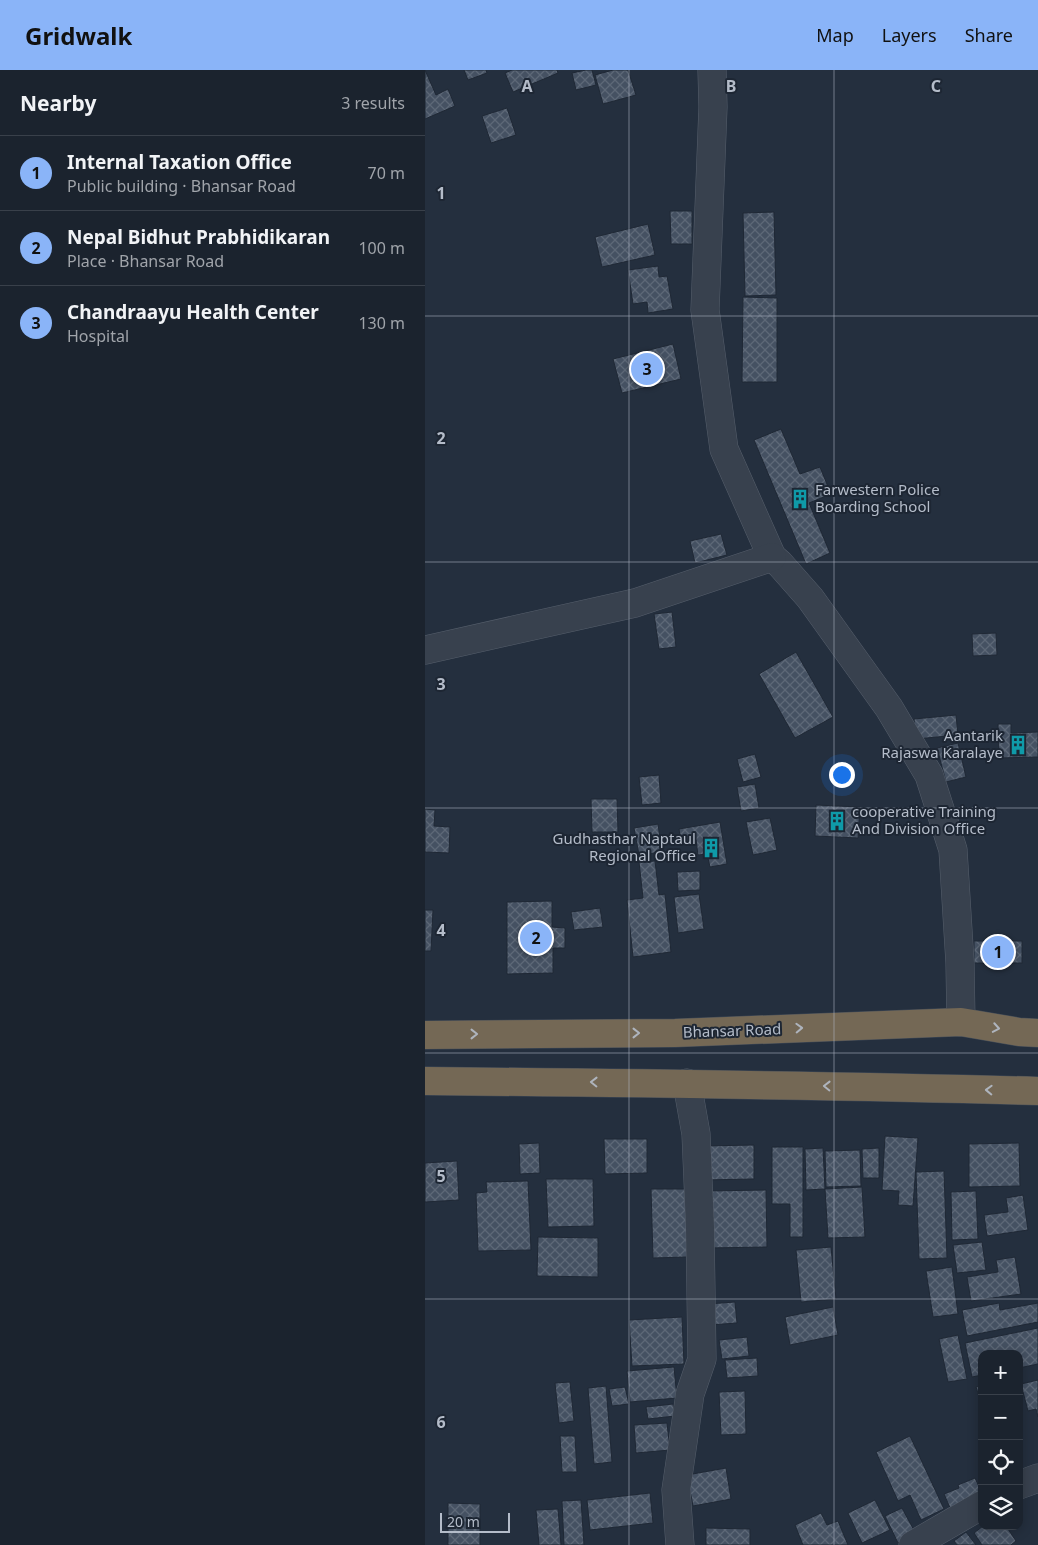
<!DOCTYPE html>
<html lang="en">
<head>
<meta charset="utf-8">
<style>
	body { margin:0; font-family:"Noto Sans",sans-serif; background:#282f3a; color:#f1f3f6 }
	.controls { position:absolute; right:15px; bottom:15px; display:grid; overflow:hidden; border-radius:10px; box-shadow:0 2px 12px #0003 }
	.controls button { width:45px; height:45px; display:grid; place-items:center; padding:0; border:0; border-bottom:1px solid #39404a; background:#1b232e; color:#f1f3f6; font:25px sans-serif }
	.scale { position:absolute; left:15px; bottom:12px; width:70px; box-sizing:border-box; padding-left:5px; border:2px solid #b4bcc9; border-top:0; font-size:14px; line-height:18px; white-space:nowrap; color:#b4bcc9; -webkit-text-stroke:4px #1d2633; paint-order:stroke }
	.you { position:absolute; left:416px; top:704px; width:18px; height:18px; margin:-12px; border:4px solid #fff; border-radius:50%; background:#1a73e8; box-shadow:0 0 0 8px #1a73e833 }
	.badge { display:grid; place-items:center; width:32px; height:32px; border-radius:50%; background:#8ab4f8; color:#111; font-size:16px; font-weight:700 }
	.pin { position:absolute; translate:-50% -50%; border:2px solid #fff; box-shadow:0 1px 5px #0006 }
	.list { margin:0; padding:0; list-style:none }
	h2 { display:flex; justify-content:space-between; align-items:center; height:65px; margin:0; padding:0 20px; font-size:21px }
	h2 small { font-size:16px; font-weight:400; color:#a0a4aa }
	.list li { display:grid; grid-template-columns:32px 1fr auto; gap:15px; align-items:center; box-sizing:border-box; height:75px; padding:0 20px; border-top:1px solid #39404a }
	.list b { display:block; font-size:19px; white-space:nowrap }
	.list p { margin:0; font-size:16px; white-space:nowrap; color:#a0a4aa }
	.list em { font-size:16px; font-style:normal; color:#a0a4aa }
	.icon { flex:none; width:28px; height:28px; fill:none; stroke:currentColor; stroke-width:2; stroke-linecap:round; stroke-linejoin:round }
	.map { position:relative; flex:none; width:613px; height:1475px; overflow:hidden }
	header { display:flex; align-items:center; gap:30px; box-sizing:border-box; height:70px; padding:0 25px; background:#8ab4f8; color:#111 }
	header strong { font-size:24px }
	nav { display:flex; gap:28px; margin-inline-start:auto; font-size:18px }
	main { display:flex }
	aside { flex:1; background:#1b232e }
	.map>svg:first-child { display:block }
	.building { fill:url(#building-cross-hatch); stroke:#1f2835 }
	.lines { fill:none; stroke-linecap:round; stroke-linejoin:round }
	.minor-casing { stroke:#565f6c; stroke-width:29 }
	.highway-casing { stroke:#434c59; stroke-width:29 }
	.minor { stroke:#38414e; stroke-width:28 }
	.highway { stroke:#746855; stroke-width:28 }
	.oneway { stroke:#aeb4bd }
	.grid { fill:none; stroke:#b4bcc9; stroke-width:1; stroke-opacity:0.55 }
	.labels { text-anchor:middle; stroke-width:4; stroke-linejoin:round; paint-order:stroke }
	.poi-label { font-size:15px; fill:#b4bcc9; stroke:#1d2633; text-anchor:start }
	.street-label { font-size:15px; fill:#b4bcc9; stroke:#1d2633 }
	.grid-label { font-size:16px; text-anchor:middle; font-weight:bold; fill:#b4bcc9; stroke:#1d2633; stroke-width:4; stroke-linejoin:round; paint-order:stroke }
</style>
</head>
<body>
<header>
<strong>Gridwalk</strong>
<nav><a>Map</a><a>Layers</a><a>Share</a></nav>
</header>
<main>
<aside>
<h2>Nearby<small>3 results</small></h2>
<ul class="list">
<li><span class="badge">1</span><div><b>Internal Taxation Office</b><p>Public building · Bhansar Road</p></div><em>70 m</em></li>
<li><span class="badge">2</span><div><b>Nepal Bidhut Prabhidikaran</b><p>Place · Bhansar Road</p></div><em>100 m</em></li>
<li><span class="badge">3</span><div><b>Chandraayu Health Center</b><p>Hospital</p></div><em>130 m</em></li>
</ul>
</aside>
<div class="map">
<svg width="613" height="1475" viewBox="0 0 613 1475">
	<defs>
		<pattern id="building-cross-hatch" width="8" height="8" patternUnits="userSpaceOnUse" patternTransform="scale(1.25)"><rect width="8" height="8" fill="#455162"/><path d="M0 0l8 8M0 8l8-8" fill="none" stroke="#5d6877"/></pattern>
	</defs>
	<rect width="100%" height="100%" fill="#242f3e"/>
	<g class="building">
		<polygon points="0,0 11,25 23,19 30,36 0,49"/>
		<polygon points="39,0 61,0 62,3 43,10"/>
		<polygon points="87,0 132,0 133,3 88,22 80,3"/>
		<polygon points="161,0 167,0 171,15 151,20 147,3"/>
		<polygon points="188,0 203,0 211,25 178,34 170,5"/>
		<polygon points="82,38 91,65 66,73 57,46"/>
		<polygon points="245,141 267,141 267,174 246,174"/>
		<polygon points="349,142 351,225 320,226 318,143"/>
		<polygon points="223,154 230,185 177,197 170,167"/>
		<polygon points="233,196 234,207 242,206 248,239 223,243 222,232 208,234 203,200"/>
		<polygon points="318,227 352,228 352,312 317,312"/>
		<polygon points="248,274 256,309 197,323 188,289"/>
		<polygon points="356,359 375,404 395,397 406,424 384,433 405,483 381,494 329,370"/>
		<polygon points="296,464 302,485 270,493 265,471"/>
		<polygon points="247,542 251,577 234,579 229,544"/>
		<polygon points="571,563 572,585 548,586 547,564"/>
		<polygon points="371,582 408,647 370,668 334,604"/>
		<polygon points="531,645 533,665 491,669 489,649"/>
		<polygon points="573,654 586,654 586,663 613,662 613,687 574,688"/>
		<polygon points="533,673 541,707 521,712 512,678"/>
		<polygon points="330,684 336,707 318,712 312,689"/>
		<polygon points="234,705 236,733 217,735 214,707"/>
		<polygon points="330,714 334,738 316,741 312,717"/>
		<polygon points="166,729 192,729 193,762 167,762"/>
		<polygon points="391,735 435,737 433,768 390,766"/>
		<polygon points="0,739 10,740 9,756 25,757 24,783 0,782"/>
		<polygon points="345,748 352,780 328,785 321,752"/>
		<polygon points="295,752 302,794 285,797 282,784 273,785 271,770 256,773 254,759"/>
		<polygon points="233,754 237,782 214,785 209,758"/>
		<polygon points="230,791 234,825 240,824 246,882 208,887 202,830 218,828 214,792"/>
		<polygon points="275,801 275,820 253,821 252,802"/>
		<polygon points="274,824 279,859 253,863 249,827"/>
		<polygon points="127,831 127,857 140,858 140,878 128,878 128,903 82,904 82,832"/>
		<polygon points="175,838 178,857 149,860 146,842"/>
		<polygon points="0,840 8,840 6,881 0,881"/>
		<rect x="549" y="871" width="48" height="22"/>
		<polygon points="460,1066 493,1068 488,1136 473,1135 474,1121 457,1120"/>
		<polygon points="179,1069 222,1069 222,1103 180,1104"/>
		<polygon points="114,1073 115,1103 95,1104 94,1074"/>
		<polygon points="594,1073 595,1116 544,1117 544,1074"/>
		<polygon points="329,1075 329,1109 278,1110 277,1076"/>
		<polygon points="347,1077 378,1077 378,1167 365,1167 365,1134 347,1134"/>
		<polygon points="398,1078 400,1119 381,1120 380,1079"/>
		<polygon points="454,1078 454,1108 438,1108 437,1079"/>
		<polygon points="435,1080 436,1116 401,1117 400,1081"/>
		<polygon points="32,1091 34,1130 0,1132 0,1093"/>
		<polygon points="519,1101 522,1188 494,1189 491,1102"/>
		<polygon points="121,1109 168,1109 169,1156 123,1157"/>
		<polygon points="103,1111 106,1180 53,1181 51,1123 62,1122 61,1112"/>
		<polygon points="437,1117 440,1167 403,1168 400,1119"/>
		<polygon points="226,1119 261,1119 262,1187 228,1188"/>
		<polygon points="341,1120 342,1177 282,1178 281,1121"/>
		<polygon points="551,1121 553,1169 527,1170 526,1122"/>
		<polygon points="598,1125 603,1160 562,1166 559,1145 583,1142 581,1128"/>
		<polygon points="113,1167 173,1168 173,1207 112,1206"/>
		<polygon points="557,1172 561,1200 532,1203 528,1175"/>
		<polygon points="406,1177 411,1229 376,1232 371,1180"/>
		<polygon points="590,1187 596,1224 546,1231 542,1207 573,1202 571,1190"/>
		<polygon points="527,1197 533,1244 508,1247 501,1201"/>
		<polygon points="310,1232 312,1253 285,1255 283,1234"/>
		<polygon points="574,1233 575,1240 613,1233 613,1252 542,1266 537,1240"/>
		<polygon points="408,1237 413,1265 365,1275 360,1247"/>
		<polygon points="257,1247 259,1294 207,1296 204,1250"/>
		<polygon points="613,1258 613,1294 594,1298 594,1284 557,1284 557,1305 547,1307 540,1273"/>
		<polygon points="533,1265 542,1309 523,1312 514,1269"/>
		<polygon points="322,1267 324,1286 297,1289 294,1270"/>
		<polygon points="332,1288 333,1306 302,1308 300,1290"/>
		<polygon points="249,1297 252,1328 205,1332 202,1301"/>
		<polygon points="613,1310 613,1347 611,1339 603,1341 596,1314"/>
		<polygon points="145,1312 149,1351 134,1353 130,1313"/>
		<polygon points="181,1316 187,1392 169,1394 163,1318"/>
		<polygon points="557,1316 557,1329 555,1330 551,1317"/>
		<polygon points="200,1317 204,1334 187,1336 184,1319"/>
		<polygon points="320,1321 321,1364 296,1365 294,1322"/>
		<polygon points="248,1334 250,1346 223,1349 221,1337"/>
		<polygon points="242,1353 245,1380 211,1383 209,1355"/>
		<polygon points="135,1366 150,1366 152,1402 137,1402"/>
		<polygon points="485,1366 519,1439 496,1450 485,1425 473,1431 451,1382"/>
		<polygon points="301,1398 306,1429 268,1436 262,1405"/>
		<polygon points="550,1408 557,1423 526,1440 519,1424 534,1418 533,1415"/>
		<polygon points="225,1423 228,1453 165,1460 162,1430"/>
		<polygon points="156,1430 159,1475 139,1475 137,1431"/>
		<polygon points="450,1430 465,1460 437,1473 423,1443"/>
		<polygon points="23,1433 55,1434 55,1475 23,1475"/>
		<polygon points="477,1438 491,1464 473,1473 460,1446"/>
		<polygon points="133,1439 136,1475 114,1475 111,1440"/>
		<polygon points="396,1443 402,1455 413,1451 423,1475 378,1475 370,1455"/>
		<polygon points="558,1456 581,1456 591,1471 586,1475 557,1475 549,1463"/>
		<polygon points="281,1458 325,1459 325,1475 281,1475"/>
		<polygon points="541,1462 551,1475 532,1475 529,1471"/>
	</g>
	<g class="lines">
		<defs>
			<g id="minor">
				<polyline points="287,0 288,37 280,240 299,379 347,487 355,494 385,528 464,638 504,705 528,780 535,893 536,952"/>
				<polyline points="0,580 210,533 347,487"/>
				<polyline points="594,1415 613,1408"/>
				<polyline points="255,1475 251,1420 265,1324 277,1289 275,1157 271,1064 262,1013"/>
				<polyline points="488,1475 557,1435"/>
			</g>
			<g id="highway">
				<polyline points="0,965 250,963 536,952 594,962 613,963"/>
				<path d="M0,1011C204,1013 409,1015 613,1021"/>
			</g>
		</defs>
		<use href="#minor" class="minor-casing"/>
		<use href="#highway" class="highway-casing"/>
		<use href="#minor" class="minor"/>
		<use href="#highway" class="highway"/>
	</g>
	<defs><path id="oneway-chevron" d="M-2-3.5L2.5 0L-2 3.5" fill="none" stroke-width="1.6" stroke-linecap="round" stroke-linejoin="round" transform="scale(1.25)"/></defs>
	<g class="oneway">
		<use href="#oneway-chevron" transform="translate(374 958) rotate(-2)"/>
		<use href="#oneway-chevron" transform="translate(571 958) rotate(10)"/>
		<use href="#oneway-chevron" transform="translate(211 963)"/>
		<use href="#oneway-chevron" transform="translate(49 964)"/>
		<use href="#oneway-chevron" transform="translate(169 1012) rotate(-179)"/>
		<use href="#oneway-chevron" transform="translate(402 1016) rotate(-179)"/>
		<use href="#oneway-chevron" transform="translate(564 1020) rotate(-178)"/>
	</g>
	<path class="grid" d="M204,0V1475M409,0V1475M0,246H613M0,492H613M0,738H613M0,983H613M0,1229H613"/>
	<defs>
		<symbol id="building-bare" viewBox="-9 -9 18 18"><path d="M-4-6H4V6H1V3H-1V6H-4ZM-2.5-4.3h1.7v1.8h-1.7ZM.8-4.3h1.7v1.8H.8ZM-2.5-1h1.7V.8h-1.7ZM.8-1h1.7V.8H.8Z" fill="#0f9aa8" stroke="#1d2633" stroke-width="2.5" paint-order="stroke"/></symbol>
	</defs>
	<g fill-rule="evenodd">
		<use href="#building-bare" x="361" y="415" width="28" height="28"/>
		<use href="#building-bare" x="579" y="661" width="28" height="28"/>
		<use href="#building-bare" x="398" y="737" width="28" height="28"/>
		<use href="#building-bare" x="272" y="764" width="28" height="28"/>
	</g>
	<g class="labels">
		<g class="poi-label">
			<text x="390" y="425">Farwestern Police<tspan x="390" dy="17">Boarding School</tspan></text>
			<text x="578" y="671" text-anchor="end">Aantarik<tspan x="578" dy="17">Rajaswa Karalaye</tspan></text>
			<text x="427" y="747">cooperative Training<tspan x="427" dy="17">And Division Office</tspan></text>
			<text x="271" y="774" text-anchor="end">Gudhasthar Naptaul<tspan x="271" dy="17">Regional Office</tspan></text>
		</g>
		<g class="street-label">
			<text transform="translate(307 961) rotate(-2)" y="5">Bhansar Road</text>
		</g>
	</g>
	<g class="grid-label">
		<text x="102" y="22">A</text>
		<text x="306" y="22">B</text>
		<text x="511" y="22">C</text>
		<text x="16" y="129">1</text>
		<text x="16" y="374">2</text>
		<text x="16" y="620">3</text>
		<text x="16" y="866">4</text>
		<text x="16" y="1112">5</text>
		<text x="16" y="1358">6</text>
	</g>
</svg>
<div class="controls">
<button>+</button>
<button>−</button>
<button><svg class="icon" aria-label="locate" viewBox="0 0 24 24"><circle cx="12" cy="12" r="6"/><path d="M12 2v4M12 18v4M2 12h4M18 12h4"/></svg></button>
<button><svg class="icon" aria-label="layers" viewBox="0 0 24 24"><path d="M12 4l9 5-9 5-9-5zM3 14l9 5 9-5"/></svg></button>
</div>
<div class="scale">20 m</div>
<div class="you"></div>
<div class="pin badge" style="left:573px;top:882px">1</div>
<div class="pin badge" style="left:111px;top:868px">2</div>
<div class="pin badge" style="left:222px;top:299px">3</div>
</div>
</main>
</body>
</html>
